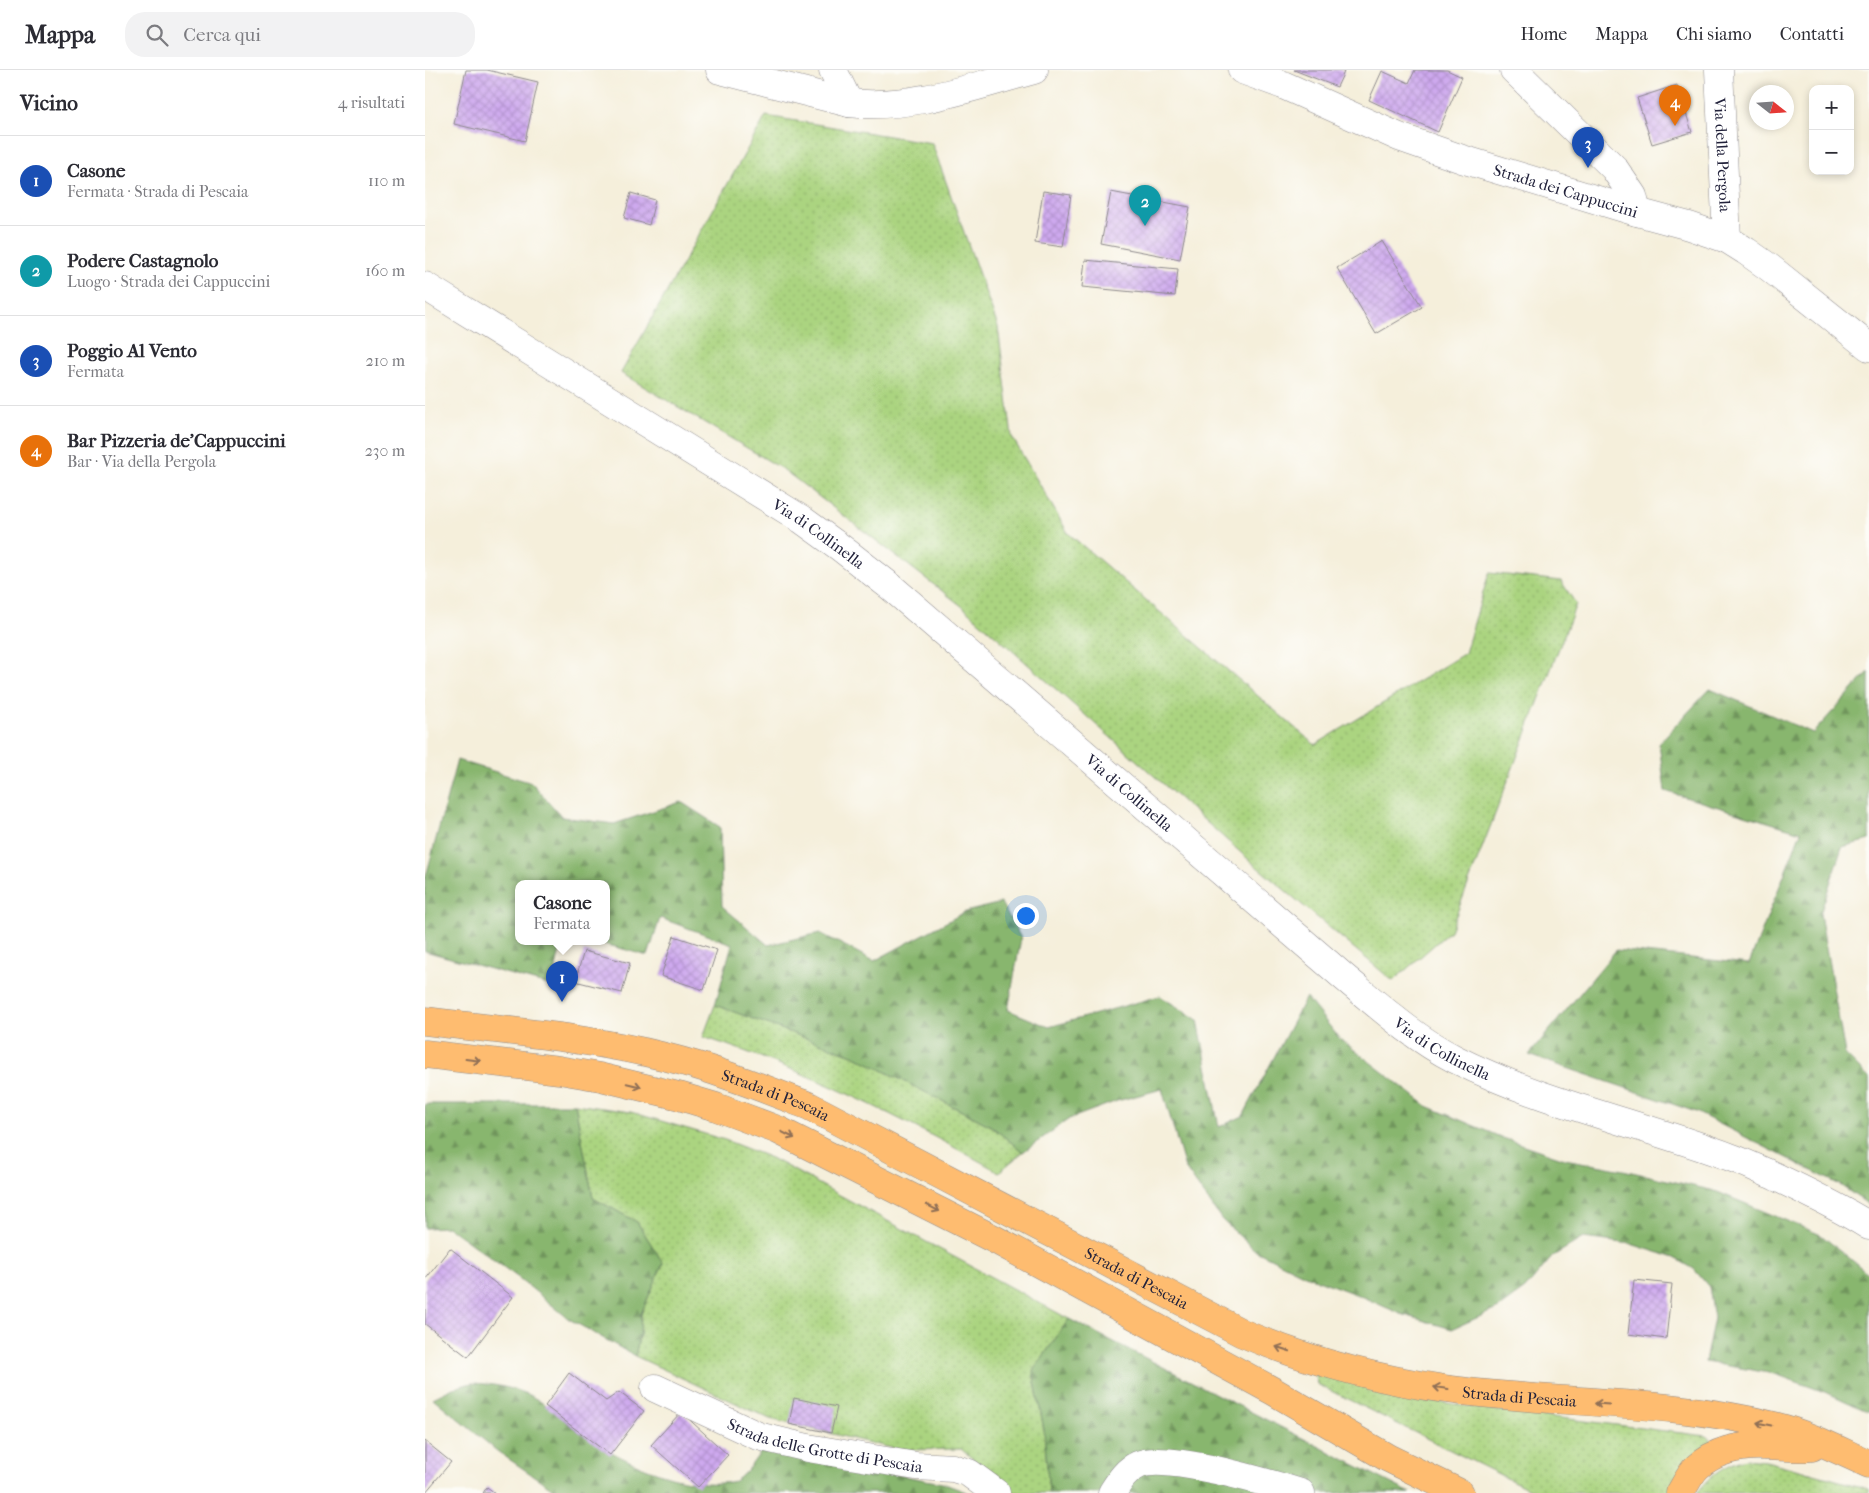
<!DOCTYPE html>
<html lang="it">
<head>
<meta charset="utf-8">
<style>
	body { margin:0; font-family:"IM FELL French Canon",serif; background:#f2f2f3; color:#2b2b33 }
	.controls { position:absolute; right:15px; top:15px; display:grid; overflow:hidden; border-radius:10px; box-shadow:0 2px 8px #0003 }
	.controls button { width:45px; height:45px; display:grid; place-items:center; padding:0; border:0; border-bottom:1px solid #e1e1e2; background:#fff; color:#2b2b33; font:25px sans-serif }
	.compass { position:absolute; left:1324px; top:15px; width:45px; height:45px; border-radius:50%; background:#fff; box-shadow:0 2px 8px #0003; rotate:107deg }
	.you { position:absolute; left:600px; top:845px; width:18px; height:18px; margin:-12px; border:4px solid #fff; border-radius:50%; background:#1a73e8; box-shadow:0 0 0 8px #1a73e833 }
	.badge { display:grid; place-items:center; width:32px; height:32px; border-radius:50%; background:#d1495b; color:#fff; font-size:16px; font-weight:700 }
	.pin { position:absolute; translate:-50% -41px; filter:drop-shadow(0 1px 2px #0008) }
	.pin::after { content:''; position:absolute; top:26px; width:18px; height:15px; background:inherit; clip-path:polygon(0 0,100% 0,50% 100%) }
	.popup { position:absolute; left:90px; top:810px; width:95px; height:65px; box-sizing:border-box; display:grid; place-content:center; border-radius:10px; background:#fff; filter:drop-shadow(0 1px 4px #0005); font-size:16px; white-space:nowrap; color:#7c7c81 }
	.popup b { font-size:19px; color:#2b2b33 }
	.popup::after { content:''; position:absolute; left:50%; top:100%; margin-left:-10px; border:10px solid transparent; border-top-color:#fff }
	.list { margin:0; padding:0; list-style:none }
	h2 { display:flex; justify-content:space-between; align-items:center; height:65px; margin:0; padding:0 20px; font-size:21px }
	h2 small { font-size:16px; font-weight:400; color:#7c7c81 }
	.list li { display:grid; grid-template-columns:32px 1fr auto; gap:15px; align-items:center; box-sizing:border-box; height:90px; padding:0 20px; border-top:1px solid #e1e1e2 }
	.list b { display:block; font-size:19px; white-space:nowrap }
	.list p { margin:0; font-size:16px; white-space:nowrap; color:#7c7c81 }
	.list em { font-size:16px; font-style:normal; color:#7c7c81 }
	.icon { flex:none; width:28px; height:28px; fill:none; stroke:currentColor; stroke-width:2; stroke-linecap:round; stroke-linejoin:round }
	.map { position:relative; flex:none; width:1444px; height:1423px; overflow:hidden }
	header { display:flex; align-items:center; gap:30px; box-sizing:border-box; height:70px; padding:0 25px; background:#fff; border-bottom:1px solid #e1e1e2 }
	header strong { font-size:24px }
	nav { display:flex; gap:28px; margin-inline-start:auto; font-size:18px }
	.search { width:350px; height:45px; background:#f2f2f3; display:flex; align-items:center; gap:12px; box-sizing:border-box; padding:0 18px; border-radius:20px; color:#7c7c81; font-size:19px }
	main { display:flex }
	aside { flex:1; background:#fff }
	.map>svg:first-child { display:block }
	.green { fill:url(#green-dots); stroke:#667b5e }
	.forest { fill:url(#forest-firs); stroke:#556c54 }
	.building { fill:url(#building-cross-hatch) }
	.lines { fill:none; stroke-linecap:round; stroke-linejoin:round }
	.minor-casing { stroke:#8c888b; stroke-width:29 }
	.major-casing { stroke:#8c888b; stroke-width:29 }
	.minor { stroke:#fff; stroke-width:28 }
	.major { stroke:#febc70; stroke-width:28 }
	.oneway { stroke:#906f56 }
	.labels { text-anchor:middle; stroke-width:5; stroke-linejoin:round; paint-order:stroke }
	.street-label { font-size:16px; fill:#22223b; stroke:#fdfcf7 }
</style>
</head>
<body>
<header>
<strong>Mappa</strong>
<div class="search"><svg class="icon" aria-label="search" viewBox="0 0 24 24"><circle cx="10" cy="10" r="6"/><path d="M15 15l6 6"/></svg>Cerca qui</div>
<nav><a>Home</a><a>Mappa</a><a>Chi siamo</a><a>Contatti</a></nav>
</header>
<main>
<aside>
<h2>Vicino<small>4 risultati</small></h2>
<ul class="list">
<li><span class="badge" style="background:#1a4fb4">1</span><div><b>Casone</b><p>Fermata · Strada di Pescaia</p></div><em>110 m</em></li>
<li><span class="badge" style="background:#0f9aa8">2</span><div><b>Podere Castagnolo</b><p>Luogo · Strada dei Cappuccini</p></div><em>160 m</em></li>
<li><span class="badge" style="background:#1a4fb4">3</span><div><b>Poggio Al Vento</b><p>Fermata</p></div><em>210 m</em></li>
<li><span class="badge" style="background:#e8710a">4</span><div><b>Bar Pizzeria de'Cappuccini</b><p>Bar · Via della Pergola</p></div><em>230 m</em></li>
</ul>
</aside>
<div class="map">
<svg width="1444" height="1423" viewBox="0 0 1444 1423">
	<defs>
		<pattern id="green-dots" width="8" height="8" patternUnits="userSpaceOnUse" patternTransform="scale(1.25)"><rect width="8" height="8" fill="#abd480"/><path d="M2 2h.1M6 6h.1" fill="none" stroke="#93b670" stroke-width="1.8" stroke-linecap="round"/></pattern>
		<pattern id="forest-firs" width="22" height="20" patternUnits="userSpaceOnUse" patternTransform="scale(1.25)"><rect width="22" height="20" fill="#88b66e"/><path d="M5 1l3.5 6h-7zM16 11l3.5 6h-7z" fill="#6f945c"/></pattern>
		<pattern id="building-cross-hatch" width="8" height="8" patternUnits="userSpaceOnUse" patternTransform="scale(1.25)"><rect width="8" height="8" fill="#cea9ee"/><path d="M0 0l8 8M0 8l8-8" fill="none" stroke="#b191cd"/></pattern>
	</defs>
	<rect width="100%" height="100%" fill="#fdfcf7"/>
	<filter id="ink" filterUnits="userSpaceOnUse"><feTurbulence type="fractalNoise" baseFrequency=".02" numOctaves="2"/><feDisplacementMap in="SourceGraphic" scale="10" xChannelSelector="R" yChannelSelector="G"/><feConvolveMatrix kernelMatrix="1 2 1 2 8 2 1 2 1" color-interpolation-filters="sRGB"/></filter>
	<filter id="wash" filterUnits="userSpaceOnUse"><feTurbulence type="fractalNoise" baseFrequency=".0096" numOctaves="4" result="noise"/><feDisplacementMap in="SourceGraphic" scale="20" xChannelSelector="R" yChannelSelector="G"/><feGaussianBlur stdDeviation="1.12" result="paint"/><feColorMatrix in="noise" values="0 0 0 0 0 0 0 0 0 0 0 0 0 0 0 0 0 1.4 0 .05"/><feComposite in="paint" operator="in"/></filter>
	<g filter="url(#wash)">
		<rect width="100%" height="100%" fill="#f5efdb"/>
		<g class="green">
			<polygon points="341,46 507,73 573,257 587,367 643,463 890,675 1040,583 1064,503 1136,511 1151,534 1025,861 968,911 831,796 538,537 359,400 196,303"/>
			<path d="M290,935L430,986L566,1056L598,1082L574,1102C479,1049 382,1000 278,967Z"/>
			<polygon points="150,1034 206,1042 300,1070 346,1088 644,1249 608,1301 619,1360 624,1423 588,1423 536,1379 475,1380 345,1349 210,1286 215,1264 216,1244 238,1193 212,1152 168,1128"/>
			<polygon points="889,1301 972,1325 1054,1338 1281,1366 1288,1372 1246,1423 1112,1423 892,1314"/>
			<path d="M1320,1389L1341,1391L1444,1419V1423H1272C1286,1405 1298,1396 1320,1389Z"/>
		</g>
		<g class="forest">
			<polygon points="1444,602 1444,770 1417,777 1395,844 1420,984 1444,1008 1444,1135 1415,1115 1271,1042 1104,985 1191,880 1324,894 1376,762 1240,721 1234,673 1285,619 1388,663"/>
			<polygon points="32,690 107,713 137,747 189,754 256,732 295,757 297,836 343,875 395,863 449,891 540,842 576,833 596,868 583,940 624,957 735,926 773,950 794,1057 818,1046 881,927 915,969 1002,1036 1078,1068 1140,1089 1198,1100 1290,1121 1396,1165 1444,1204 1444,1342 1405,1324 1350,1304 1280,1292 1289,1248 1284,1217 1269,1199 1250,1188 1206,1174 1158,1168 1128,1186 1100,1219 1074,1238 1027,1259 976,1244 933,1225 880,1205 831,1181 797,1150 760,1098 737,1019 692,1031 644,1049 598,1082 566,1056 430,986 290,935 307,874 235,848 223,886 169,871 181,871 181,813 93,813 93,871 137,871 127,916 0,881 0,810"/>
			<polygon points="0,1034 150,1034 168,1128 212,1152 238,1193 216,1244 215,1264 210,1286 144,1249 95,1209 23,1157 0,1158"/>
			<polygon points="644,1249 985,1423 624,1423 619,1360 608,1301"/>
			<path d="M47,1313C67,1314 87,1317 106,1326C121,1334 135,1347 149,1358C187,1387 260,1423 310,1411C322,1403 329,1391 337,1380L517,1413L544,1423H134L72,1381L8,1328L28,1318Z"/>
		</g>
		<g id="blocks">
			<g class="building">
				<polygon points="41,0 62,0 113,12 100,71 29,54"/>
				<polygon points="869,0 914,0 919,2 912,17"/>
				<polygon points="990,0 1022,0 1037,7 1013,62 944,30 957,1 984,13"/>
				<polygon points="1252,15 1267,62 1227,74 1212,28"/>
				<polygon points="618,121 646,125 638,177 610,173"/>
				<polygon points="686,122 765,137 755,189 676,174"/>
				<polygon points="206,123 230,130 224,155 199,148"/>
				<polygon points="957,171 997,237 951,264 912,198"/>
				<polygon points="660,190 753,199 750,226 657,217"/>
				<polygon points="249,866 292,880 279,920 236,906"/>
				<polygon points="159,881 205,893 197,923 150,911"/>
				<polygon points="25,1178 88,1227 43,1287 0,1254 0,1210"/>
				<polygon points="1209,1210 1247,1214 1241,1269 1203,1264"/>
				<polygon points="144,1303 181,1331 194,1322 219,1341 185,1385 120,1336"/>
				<polygon points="369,1328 412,1337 406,1363 364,1354"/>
				<polygon points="256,1342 303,1385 273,1417 226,1375"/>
				<polygon points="0,1371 26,1392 0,1423"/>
				<polygon points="62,1417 70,1423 58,1423"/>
			</g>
		</g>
	</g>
	<g filter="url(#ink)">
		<use href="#blocks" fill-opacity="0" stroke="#8c888b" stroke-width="1"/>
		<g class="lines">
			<defs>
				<g id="minor">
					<path d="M295,0L424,33C487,40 549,16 609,0"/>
					<polyline points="408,0 424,33"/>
					<path id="s1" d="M817,0L858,15L974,67L1037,89L1212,142L1264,156L1302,169L1321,181L1345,198L1444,277"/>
					<polyline points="1089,0 1189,98 1208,126 1212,142"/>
					<path id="s2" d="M1294,0L1302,169"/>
					<path id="s3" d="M0,216L376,449L416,478L466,517L920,908C955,937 989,968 1030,989C1117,1033 1214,1053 1305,1087C1319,1092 1333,1099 1347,1105C1380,1121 1413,1136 1444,1156"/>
					<path id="s4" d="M230,1318L333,1366L383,1378L491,1396L528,1398L544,1403L571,1423"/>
					<path d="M687,1423C694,1412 700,1401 713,1395C740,1382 844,1413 876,1423"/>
				</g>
				<g id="major">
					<path id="s5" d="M0,951C80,961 162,967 241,987C290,999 337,1018 384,1036L817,1263C881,1290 951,1309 1020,1319C1129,1334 1242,1329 1350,1356C1382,1364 1413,1380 1444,1394"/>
					<polyline points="0,984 134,1000 175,1007 254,1026 291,1037 353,1060 569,1169 848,1321 963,1388 1035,1423"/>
					<path d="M1255,1423C1260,1415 1265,1404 1272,1397C1289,1381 1315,1375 1337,1376C1354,1376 1371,1379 1387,1377"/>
				</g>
			</defs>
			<use href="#minor" class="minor-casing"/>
			<use href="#major" class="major-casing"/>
			<use href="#minor" class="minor"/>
			<use href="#major" class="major"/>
		</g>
		<defs><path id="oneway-shaft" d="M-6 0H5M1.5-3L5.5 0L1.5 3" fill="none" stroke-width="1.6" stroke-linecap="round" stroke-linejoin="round" transform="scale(1.25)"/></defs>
		<g class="oneway">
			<use href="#oneway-shaft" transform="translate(48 990) rotate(7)"/>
			<use href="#oneway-shaft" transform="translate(209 1015) rotate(13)"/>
			<use href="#oneway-shaft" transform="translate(363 1065) rotate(26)"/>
			<use href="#oneway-shaft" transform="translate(508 1138) rotate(27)"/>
			<use href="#oneway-shaft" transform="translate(858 1279) rotate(-162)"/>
			<use href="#oneway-shaft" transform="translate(1016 1318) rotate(-172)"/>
			<use href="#oneway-shaft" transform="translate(1177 1334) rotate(-176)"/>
			<use href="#oneway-shaft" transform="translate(1339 1354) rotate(-168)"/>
		</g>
	</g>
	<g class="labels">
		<g class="street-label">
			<text dy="6" stroke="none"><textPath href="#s2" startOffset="85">Via della Pergola</textPath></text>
			<text dy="6" stroke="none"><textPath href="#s1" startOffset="346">Strada dei Cappuccini</textPath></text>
			<text dy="6" stroke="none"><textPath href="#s3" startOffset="465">Via di Collinella</textPath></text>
			<text dy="6" stroke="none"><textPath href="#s3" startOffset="870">Via di Collinella</textPath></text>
			<text dy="6" stroke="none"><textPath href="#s3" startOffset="1275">Via di Collinella</textPath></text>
			<text dy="6" stroke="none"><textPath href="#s5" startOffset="360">Strada di Pescaia</textPath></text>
			<text dy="6" stroke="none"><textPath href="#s5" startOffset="765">Strada di Pescaia</textPath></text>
			<text dy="6" stroke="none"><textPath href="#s5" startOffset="1170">Strada di Pescaia</textPath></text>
			<text dy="6" stroke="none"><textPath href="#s4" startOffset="181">Strada delle Grotte di Pescaia</textPath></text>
		</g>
	</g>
</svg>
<div class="controls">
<button>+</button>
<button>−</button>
</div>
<svg class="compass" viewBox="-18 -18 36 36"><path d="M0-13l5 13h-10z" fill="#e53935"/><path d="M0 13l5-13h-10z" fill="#7c7c81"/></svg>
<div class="you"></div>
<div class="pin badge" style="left:137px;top:932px;background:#1a4fb4">1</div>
<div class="popup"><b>Casone</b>Fermata</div>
<div class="pin badge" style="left:720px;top:156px;background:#0f9aa8">2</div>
<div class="pin badge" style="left:1163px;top:98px;background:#1a4fb4">3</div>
<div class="pin badge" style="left:1250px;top:56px;background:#e8710a">4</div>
</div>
</main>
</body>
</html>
